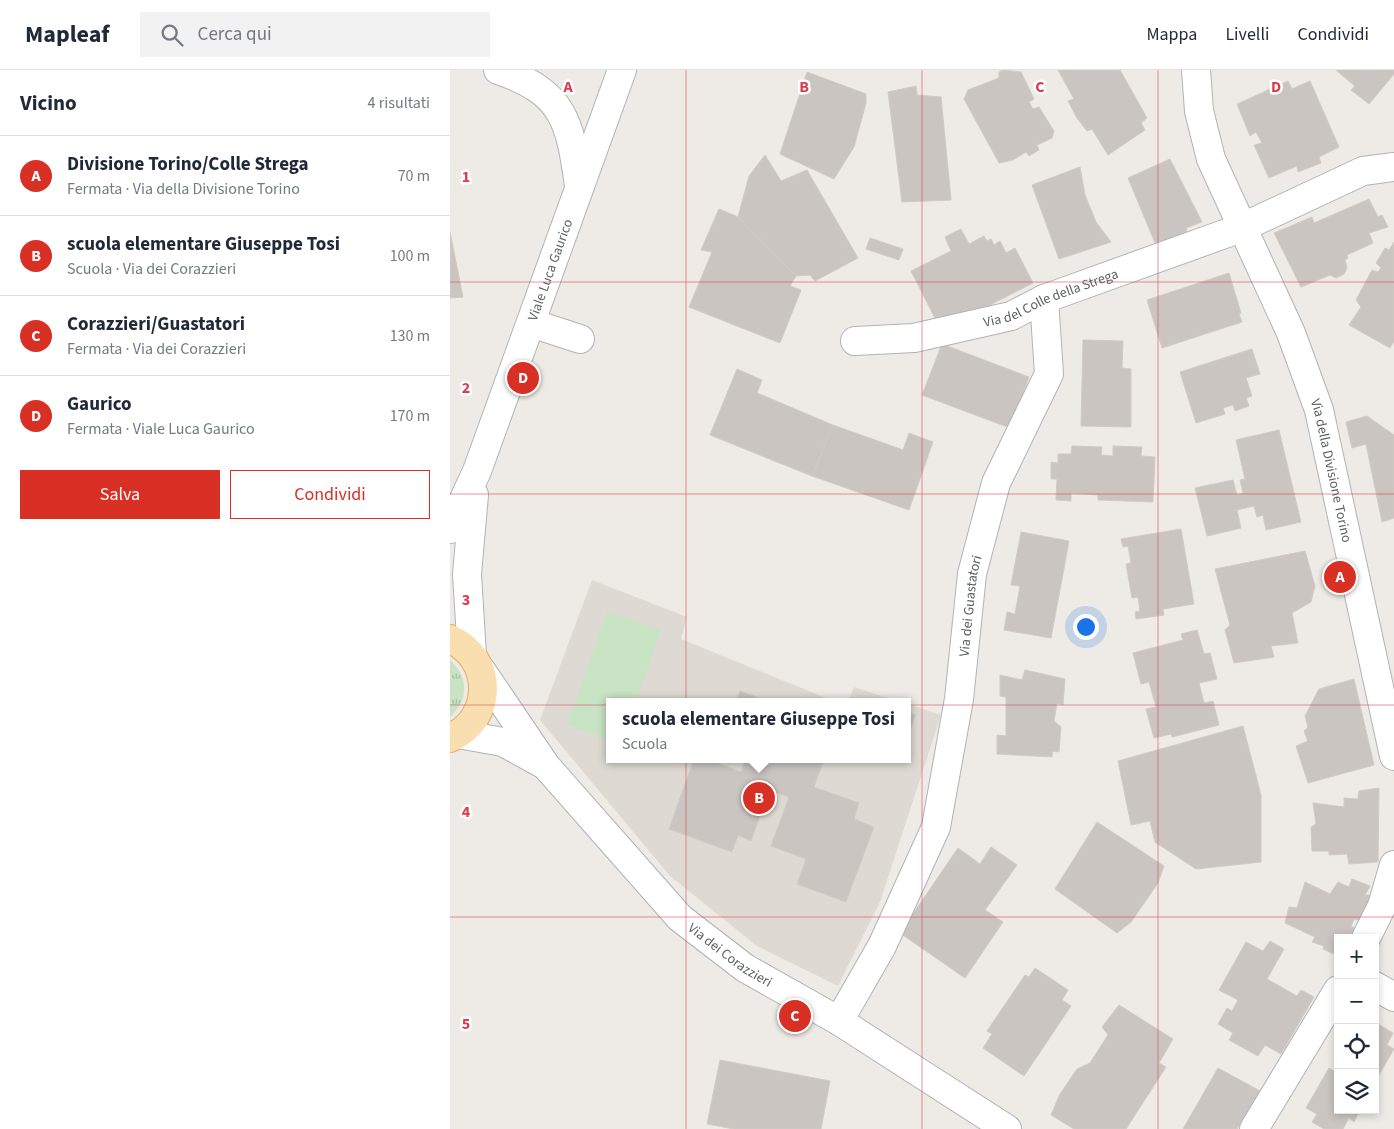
<!DOCTYPE html>
<html lang="it">
<head>
<meta charset="utf-8">
<style>
	body { margin:0; font-family:"Source Sans 3",sans-serif; background:#f2f2f3; color:#1f2937 }
	.controls { position:absolute; right:15px; bottom:15px; display:grid; overflow:hidden; border-radius:0px; box-shadow:0 2px 8px #0003 }
	.controls button { width:45px; height:45px; display:grid; place-items:center; padding:0; border:0; border-bottom:1px solid #e0e1e3; background:#fff; color:#1f2937; font:25px sans-serif }
	.you { position:absolute; left:635px; top:556px; width:18px; height:18px; margin:-12px; border:4px solid #fff; border-radius:50%; background:#1a73e8; box-shadow:0 0 0 8px #1a73e833 }
	.badge { display:grid; place-items:center; width:32px; height:32px; border-radius:50%; background:#d93025; color:#fff; font-size:16px; font-weight:700 }
	.pin { position:absolute; translate:-50% -50%; border:2px solid #fff; box-shadow:0 1px 5px #0006 }
	.popup { position:absolute; left:156px; top:628px; width:305px; height:65px; box-sizing:border-box; display:grid; place-content:center; border-radius:0px; background:#fff; filter:drop-shadow(0 1px 4px #0005); font-size:16px; white-space:nowrap; color:#747a83 }
	.popup b { font-size:19px; color:#1f2937 }
	.popup::after { content:''; position:absolute; left:50%; top:100%; margin-left:-10px; border:10px solid transparent; border-top-color:#fff }
	.list { margin:0; padding:0; list-style:none }
	h2 { display:flex; justify-content:space-between; align-items:center; height:65px; margin:0; padding:0 20px; font-size:21px }
	h2 small { font-size:16px; font-weight:400; color:#747a83 }
	.list li { display:grid; grid-template-columns:32px 1fr auto; gap:15px; align-items:center; box-sizing:border-box; height:80px; padding:0 20px; border-top:1px solid #e0e1e3 }
	.list b { display:block; font-size:19px; white-space:nowrap }
	.list p { margin:0; font-size:16px; white-space:nowrap; color:#747a83 }
	.list em { font-size:16px; font-style:normal; color:#747a83 }
	.actions { display:flex; gap:10px; padding:15px 20px }
	.actions a { flex:1; padding:11px 0; border:1px solid #d93025; border-radius:0px; text-align:center; font-size:18px; color:#d93025 }
	.actions .main { background:#d93025; color:#fff }
	.icon { flex:none; width:28px; height:28px; fill:none; stroke:currentColor; stroke-width:2; stroke-linecap:round; stroke-linejoin:round }
	.map { position:relative; flex:none; width:944px; height:1059px; overflow:hidden }
	header { display:flex; align-items:center; gap:30px; box-sizing:border-box; height:70px; padding:0 25px; background:#fff; border-bottom:1px solid #e0e1e3 }
	header strong { font-size:24px }
	nav { display:flex; gap:28px; margin-inline-start:auto; font-size:18px }
	.search { width:350px; height:45px; background:#f2f2f3; display:flex; align-items:center; gap:12px; box-sizing:border-box; padding:0 18px; border-radius:0px; color:#747a83; font-size:19px }
	main { display:flex }
	aside { flex:1; background:#fff }
	.map>svg:first-child { display:block }
	.education { fill:#dedad3 }
	.grass { fill:url(#grass-tufts) }
	.pitch { fill:#c9e4c4 }
	.building { fill:#cac5c1; stroke:#d2cbc4 }
	.lines { fill:none; stroke-linecap:round; stroke-linejoin:round }
	.minor-casing { stroke:#b0b3b6; stroke-width:30 }
	.major-casing { stroke:#e6ab66; stroke-width:30 }
	.minor { stroke:#fff; stroke-width:28 }
	.major { stroke:#f9dfaf; stroke-width:28 }
	.grid { fill:none; stroke:#dc3d4e; stroke-width:1; stroke-opacity:0.55 }
	.labels { text-anchor:middle; stroke-width:5; stroke-linejoin:round; paint-order:stroke }
	.street-label { font-size:14px; fill:#5d6164; stroke:#fff }
	.grid-label { font-size:16px; text-anchor:middle; font-weight:bold; fill:#dc3d4e; stroke:#fff; stroke-width:5; stroke-linejoin:round; paint-order:stroke }
</style>
</head>
<body>
<header>
<strong>Mapleaf</strong>
<div class="search"><svg class="icon" aria-label="search" viewBox="0 0 24 24"><circle cx="10" cy="10" r="6"/><path d="M15 15l6 6"/></svg>Cerca qui</div>
<nav><a>Mappa</a><a>Livelli</a><a>Condividi</a></nav>
</header>
<main>
<aside>
<h2>Vicino<small>4 risultati</small></h2>
<ul class="list">
<li><span class="badge">A</span><div><b>Divisione Torino/Colle Strega</b><p>Fermata · Via della Divisione Torino</p></div><em>70 m</em></li>
<li><span class="badge">B</span><div><b>scuola elementare Giuseppe Tosi</b><p>Scuola · Via dei Corazzieri</p></div><em>100 m</em></li>
<li><span class="badge">C</span><div><b>Corazzieri/Guastatori</b><p>Fermata · Via dei Corazzieri</p></div><em>130 m</em></li>
<li><span class="badge">D</span><div><b>Gaurico</b><p>Fermata · Viale Luca Gaurico</p></div><em>170 m</em></li>
</ul>
<div class="actions"><a class="main">Salva</a><a>Condividi</a></div>
</aside>
<div class="map">
<svg width="944" height="1059" viewBox="0 0 944 1059">
	<defs>
		<pattern id="grass-tufts" width="24" height="20" patternUnits="userSpaceOnUse" patternTransform="scale(1.25)"><rect width="24" height="20" fill="#c9e4c4"/><path d="M3 7l-1-3M5 7V3M7 7l1-3M15 17l-1-3M17 17v-4M19 17l1-3" fill="none" stroke="#a6bca3"/></pattern>
	</defs>
	<rect width="100%" height="100%" fill="#eeeae5"/>
	<g class="education">
		<polygon points="142,510 237,547 231,569 386,632 160,632 160,689 458,689 458,634 491,645 430,832 388,916 307,876 220,806 90,650"/>
		<polygon points="404,617 450,632 398,632"/>
	</g>
	<path class="grass" d="M0,590C19,607 19,630 0,647Z"/>
	<polygon class="pitch" points="157,541 211,560 186,632 160,632 160,670 117,655"/>
	<g class="building">
		<polygon points="553,0 571,2 584,29 579,32 583,39 589,37 604,61 602,68 587,75 589,80 579,86 576,82 563,90 549,93 514,29 518,20 549,8 549,2"/>
		<polygon points="608,0 670,0 697,48 691,53 695,60 658,85 642,59 637,61 627,48 618,31 624,29"/>
		<polygon points="886,0 944,0 944,4 919,34 901,20 905,16"/>
		<polygon points="357,2 416,24 416,33 404,77 384,109 330,84"/>
		<polygon points="838,11 842,19 860,11 889,77 869,87 871,93 848,102 847,96 819,108 804,75 812,73 806,62 800,66 787,34"/>
		<polygon points="466,16 467,25 491,27 501,130 452,132 438,22"/>
		<polygon points="315,85 331,111 357,100 408,188 365,211 360,205 346,206 288,147 299,106"/>
		<polygon points="720,89 752,152 736,158 738,166 708,180 678,108"/>
		<polygon points="630,97 635,125 646,152 661,172 609,189 582,115"/>
		<polygon points="919,129 928,147 932,145 938,157 919,163 923,173 897,185 898,188 895,190 897,198 894,204 886,208 880,205 851,217 824,163 862,147 864,153"/>
		<polygon points="269,139 288,147 346,206 340,216 351,220 330,273 239,237 262,182 251,180"/>
		<polygon points="511,159 519,174 534,166 537,171 541,169 544,175 550,171 556,183 565,178 583,213 491,260 461,201 501,181 495,167"/>
		<polygon points="0,162 13,227 0,228"/>
		<polygon points="420,168 453,179 449,190 416,179"/>
		<polygon points="944,172 944,271 940,278 899,255 911,237 906,230 922,200 928,202 931,198 926,193 935,178 939,180"/>
		<polygon points="779,203 791,243 789,244 792,252 712,278 697,230"/>
		<polygon points="633,270 673,271 672,298 681,299 681,357 631,356"/>
		<polygon points="492,274 579,307 560,358 472,325"/>
		<polygon points="802,279 810,304 796,308 802,326 796,328 799,336 785,341 783,335 773,338 775,344 746,353 730,302"/>
		<polygon points="287,299 312,310 307,323 383,355 362,406 260,365"/>
		<polygon points="917,346 944,365 944,448 932,452 916,374 902,378 896,352"/>
		<polygon points="383,355 453,380 459,363 483,372 459,440 362,406"/>
		<polygon points="829,360 851,452 816,460 813,445 807,447 804,436 787,440 791,458 757,466 745,418 783,410 787,425 793,423 790,410 795,409 786,370"/>
		<polygon points="622,376 652,377 651,385 663,386 663,376 692,377 691,386 705,387 703,432 648,430 648,425 621,423 621,431 606,430 607,409 601,409 601,392 608,393 608,384 621,384"/>
		<polygon points="731,459 744,534 713,539 714,545 686,549 685,542 690,541 688,527 682,528 676,494 681,493 678,476 673,477 671,469"/>
		<polygon points="571,462 619,471 601,568 554,560 557,542 565,544 570,516 561,515"/>
		<polygon points="855,481 865,516 861,532 842,543 848,573 821,576 824,587 784,593 775,560 780,555 765,499"/>
		<polygon points="747,560 754,584 760,583 767,609 749,613 754,633 763,631 769,655 722,667 721,664 704,668 696,639 706,637 699,612 691,614 683,583 733,570 731,564"/>
		<polygon points="575,600 615,609 613,635 607,633 604,651 611,657 609,682 603,681 602,687 547,684 547,665 556,666 556,627 550,626 550,605 572,610"/>
		<polygon points="904,609 924,695 858,713 846,676 858,671 854,661 858,657 855,646 869,619"/>
		<polygon points="290,621 319,632 286,632"/>
		<polygon points="458,642 465,645 458,668"/>
		<polygon points="793,656 811,725 811,792 746,799 705,772 700,751 681,755 668,691"/>
		<polygon points="244,689 256,689 291,702 295,689 374,689 364,717 409,733 404,749 424,757 396,832 347,814 356,789 321,776 339,727 325,722 322,732 316,729 301,771 288,765 282,782 219,759"/>
		<polygon points="929,718 928,792 899,794 897,784 879,785 879,781 862,781 861,757 866,754 863,733 894,737 894,728 908,729 909,721"/>
		<polygon points="647,752 714,796 708,813 681,852 667,863 605,819"/>
		<polygon points="541,777 567,795 535,840 553,852 515,908 450,863 508,778 530,794"/>
		<polygon points="902,809 920,816 915,825 921,825 911,851 904,849 901,856 906,859 901,868 888,868 888,886 873,879 874,876 862,872 865,867 835,853 839,837 847,838 855,812 880,824 888,812 899,817"/>
		<polygon points="820,871 834,879 817,909 847,926 851,920 864,927 831,984 815,975 808,986 779,970 783,963 768,954 777,938 782,941 788,930 769,920 796,872 813,881"/>
		<polygon points="585,898 618,920 612,930 621,936 574,1006 533,978 542,964 537,961 575,905 579,907"/>
		<polygon points="669,935 723,969 709,993 716,997 676,1059 624,1059 601,1045 610,1024 627,999 640,993 658,965 652,957"/>
		<polygon points="925,952 943,963 937,975 944,979 926,1010"/>
		<polygon points="270,990 380,1011 371,1059 284,1059 257,1054"/>
		<polygon points="768,998 810,1021 787,1059 733,1059"/>
		<polygon points="879,998 886,1002 888,999 888,1040 910,1040 904,1052 899,1048 893,1059 874,1059 862,1052 867,1044 856,1038"/>
	</g>
	<g class="lines">
		<defs>
			<g id="minor">
				<path d="M48,0C114,22 120,51 129,116"/>
				<path id="s1" d="M746,0L749,41L761,89L841,263L869,340L944,686"/>
				<polyline points="81,253 130,269"/>
				<path id="s2" d="M405,271L464,268L561,246L594,229L791,158L913,101L944,97"/>
				<path id="s3" d="M0,459L27,401L172,0"/>
				<polyline points="22,585 17,504 24,425"/>
				<path id="s4" d="M31,600L96,696L230,848L295,898L389,951L557,1059"/>
				<polyline points="8,664 53,672 93,694"/>
				<polyline points="916,868 932,836 944,795"/>
				<polyline points="925,916 944,927"/>
				<path id="s5" d="M389,951L432,876L486,757L509,629L522,504L546,413L599,304L594,229"/>
				<polyline points="804,1059 888,920"/>
			</g>
			<path id="major" d="M0,569C44,588 44,649 0,668"/>
		</defs>
		<use href="#minor" class="minor-casing"/>
		<use href="#major" class="major-casing"/>
		<use href="#minor" class="minor"/>
		<use href="#major" class="major"/>
	</g>
	<path class="grid" d="M236,0V1059M472,0V1059M708,0V1059M0,212H944M0,424H944M0,635H944M0,847H944"/>
	<g class="labels">
		<g class="street-label">
			<text dy="5" stroke="none"><textPath href="#s3" startOffset="278">Viale Luca Gaurico</textPath></text>
			<text dy="5" stroke="none"><textPath href="#s2" startOffset="202">Via del Colle della Strega</textPath></text>
			<text dy="5" stroke="none"><textPath href="#s1" startOffset="426">Via della Divisione Torino</textPath></text>
			<text dy="5" stroke="none"><textPath href="#s5" startOffset="441">Via dei Guastatori</textPath></text>
			<text dy="5" stroke="none"><textPath href="#s4" startOffset="381">Via dei Corazzieri</textPath></text>
		</g>
	</g>
	<g class="grid-label">
		<text x="118" y="22">A</text>
		<text x="354" y="22">B</text>
		<text x="590" y="22">C</text>
		<text x="826" y="22">D</text>
		<text x="16" y="112">1</text>
		<text x="16" y="323">2</text>
		<text x="16" y="535">3</text>
		<text x="16" y="747">4</text>
		<text x="16" y="959">5</text>
	</g>
</svg>
<div class="controls">
<button>+</button>
<button>−</button>
<button><svg class="icon" aria-label="locate" viewBox="0 0 24 24"><circle cx="12" cy="12" r="6"/><path d="M12 2v4M12 18v4M2 12h4M18 12h4"/></svg></button>
<button><svg class="icon" aria-label="layers" viewBox="0 0 24 24"><path d="M12 4l9 5-9 5-9-5zM3 14l9 5 9-5"/></svg></button>
</div>
<div class="you"></div>
<div class="pin badge" style="left:890px;top:507px">A</div>
<div class="pin badge" style="left:309px;top:728px">B</div>
<div class="popup"><b>scuola elementare Giuseppe Tosi</b>Scuola</div>
<div class="pin badge" style="left:345px;top:946px">C</div>
<div class="pin badge" style="left:73px;top:308px">D</div>
</div>
</main>
</body>
</html>
